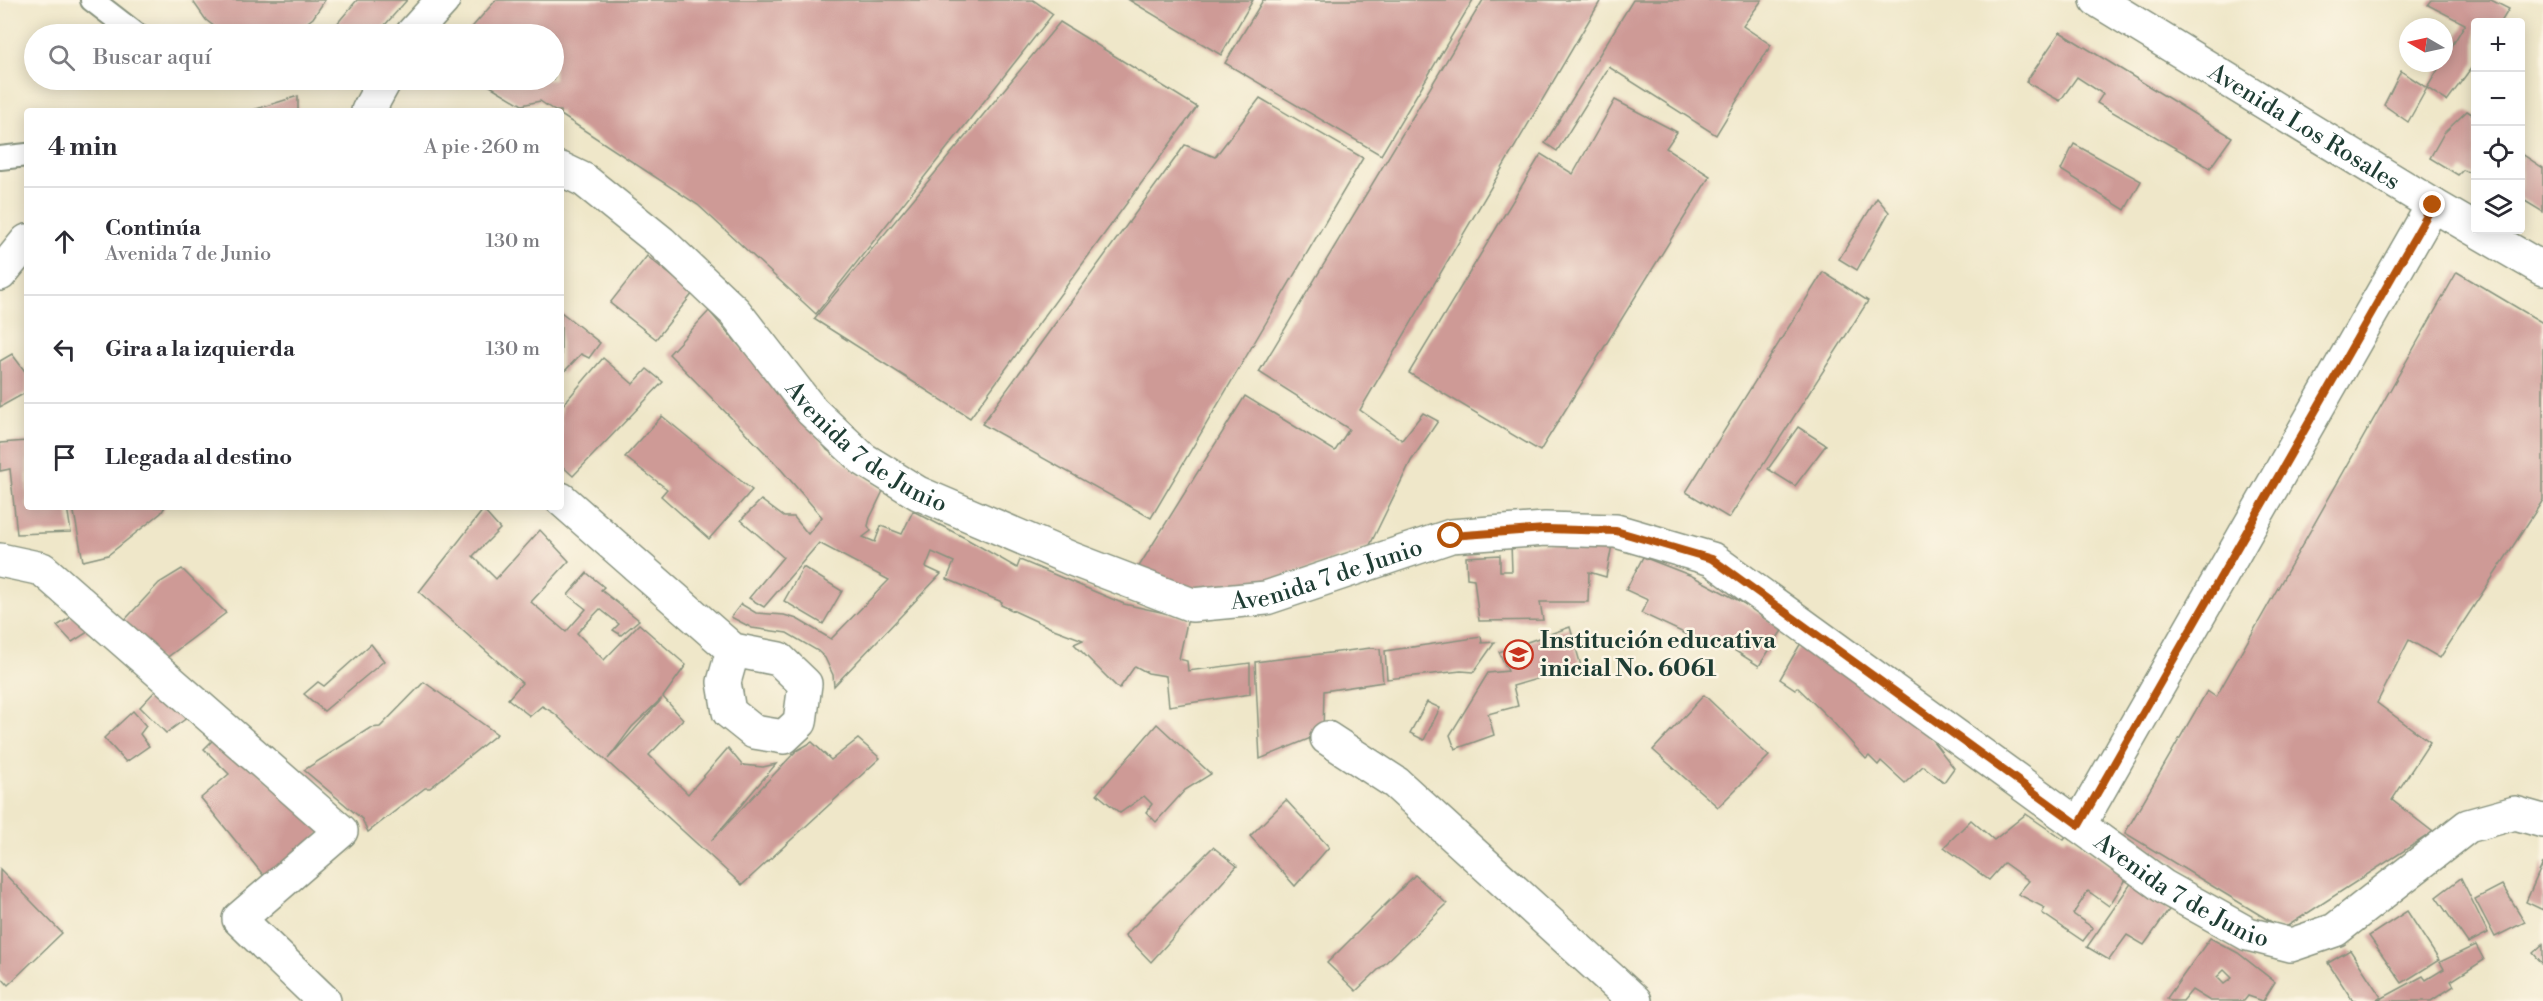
<!DOCTYPE html>
<html lang="es">
<head>
<meta charset="utf-8">
<style>
	body { margin:0; font-family:"Libre Bodoni",serif; background:#f7f7f7; color:#2b2b33 }
	.controls { position:absolute; right:18px; top:18px; display:grid; overflow:hidden; border-radius:6px; box-shadow:0 3px 15px #0003 }
	.controls button { width:54px; height:54px; display:grid; place-items:center; padding:0; border:0; border-bottom:2px solid #e1e1e2; background:#fff; color:#2b2b33; font:30px sans-serif }
	.compass { position:absolute; left:2399px; top:18px; width:54px; height:54px; border-radius:50%; background:#fff; box-shadow:0 3px 15px #0003; rotate:279deg }
	.stop { position:absolute; width:18px; height:18px; margin:-14px; border:4px solid #b45309; border-radius:50%; background:#fff }
	.stop.end { background:#b45309; border-color:#fff; box-shadow:0 2px 6px #0008 }
	.list { margin:0; padding:0; list-style:none }
	h2 { display:flex; justify-content:space-between; align-items:center; height:78px; margin:0; padding:0 24px; font-size:26px }
	h2 small { font-size:20px; font-weight:400; color:#7c7c81 }
	.list li { display:grid; grid-template-columns:39px 1fr auto; gap:18px; align-items:center; box-sizing:border-box; height:108px; padding:0 24px; border-top:2px solid #e1e1e2 }
	.list b { display:block; font-size:22px; white-space:nowrap }
	.list p { margin:0; font-size:20px; white-space:nowrap; color:#7c7c81 }
	.list em { font-size:20px; font-style:normal; color:#7c7c81 }
	.icon { flex:none; width:33px; height:33px; fill:none; stroke:currentColor; stroke-width:2; stroke-linecap:round; stroke-linejoin:round }
	.map { position:relative; flex:none; width:2543px; height:1001px; overflow:hidden }
	.search { position:absolute; background:#fff; box-shadow:0 3px 15px #0003; left:24px; top:24px; width:540px; height:66px; display:flex; align-items:center; gap:15px; box-sizing:border-box; padding:0 21px; border-radius:33px; color:#7c7c81; font-size:22px }
	.panel { position:absolute; background:#fff; box-shadow:0 3px 15px #0003; left:24px; top:108px; width:540px; height:402px; border-radius:6px }
	.map>svg:first-child { display:block }
	.building { fill:#ce9a96; fill-rule:evenodd }
	.lines { fill:none; stroke-linecap:round; stroke-linejoin:round }
	.service-casing { stroke:#87927e; stroke-width:26 }
	.minor-casing { stroke:#87927e; stroke-width:36 }
	.service { stroke:#fff; stroke-width:22 }
	.minor { stroke:#fff; stroke-width:33 }
	.route { stroke:#b45309; stroke-width:8 }
	.labels { text-anchor:middle; stroke-width:5; stroke-linejoin:round; paint-order:stroke }
	.street-label { font-size:24px; fill:#1f3d34; stroke:#fcf5e5 }
	.poi-label { font-size:24px; font-weight:bold; fill:#1f3d34; stroke:#fcf5e5; text-anchor:start }
</style>
</head>
<body>
<div class="map">
<svg width="2543" height="1001" viewBox="0 0 2543 1001">
	<rect width="100%" height="100%" fill="#fcf5e5"/>
	<filter id="ink" filterUnits="userSpaceOnUse"><feTurbulence type="fractalNoise" baseFrequency=".0167" numOctaves="2"/><feDisplacementMap in="SourceGraphic" scale="12" xChannelSelector="R" yChannelSelector="G"/><feConvolveMatrix kernelMatrix="1 2 1 2 8 2 1 2 1" color-interpolation-filters="sRGB"/></filter>
	<filter id="wash" filterUnits="userSpaceOnUse"><feTurbulence type="fractalNoise" baseFrequency=".008" numOctaves="4" result="noise"/><feDisplacementMap in="SourceGraphic" scale="24" xChannelSelector="R" yChannelSelector="G"/><feGaussianBlur stdDeviation="1.35" result="paint"/><feColorMatrix in="noise" values="0 0 0 0 0 0 0 0 0 0 0 0 0 0 0 0 0 1.4 0 .05"/><feComposite in="paint" operator="in"/></filter>
	<g filter="url(#wash)">
		<rect width="100%" height="100%" fill="#efe7c9"/>
		<g id="blocks">
			<g class="building">
				<polygon points="192,0 325,0 313,18 292,34 224,34 206,20"/>
				<polygon points="357,0 407,0 377,34 333,34 330,32"/>
				<polygon points="496,0 1033,0 1053,14 816,314 698,205 561,115 561,111 555,111 540,101 522,105 480,80 554,80 554,34 466,34"/>
				<polygon points="1129,0 1253,0 1221,55"/>
				<polygon points="1263,0 1473,0 1381,155 1225,63"/>
				<polygon points="1483,0 1601,0 1360,410 1402,440 1423,413 1438,421 1411,461 1369,547 1257,586 1216,592 1171,586 1138,568 1245,396 1335,451 1349,429 1259,372"/>
				<polygon points="1633,0 1762,0 1743,26 1771,45 1716,135 1609,67 1557,151 1545,143"/>
				<polygon points="2432,0 2491,0 2509,9 2501,22 2475,22 2475,63 2447,101 2427,88 2465,24 2428,5"/>
				<polygon points="1060,22 1197,107 970,418 814,319"/>
				<polygon points="2060,32 2232,137 2210,168 2097,103 2103,94 2077,77 2060,101 2026,82"/>
				<polygon points="2401,71 2427,88 2408,122 2384,105"/>
				<polygon points="298,96 298,111 253,111 253,110"/>
				<polygon points="1260,98 1363,158 1151,518 982,424 1185,145 1215,157"/>
				<polygon points="1615,100 1677,132 1666,148 1710,176 1540,451 1409,373 1541,154 1573,174"/>
				<polygon points="2467,111 2475,116 2475,175 2463,170 2458,175 2430,158 2444,133"/>
				<polygon points="2074,144 2141,181 2125,210 2061,170"/>
				<polygon points="2522,154 2543,168 2543,212 2520,198"/>
				<polygon points="1877,198 1889,212 1857,270 1839,259"/>
				<polygon points="647,256 693,293 656,339 610,303"/>
				<polygon points="1823,272 1868,301 1729,518 1686,492"/>
				<polygon points="2457,272 2543,323 2543,500 2440,658 2409,640 2377,703 2430,742 2392,800 2433,832 2283,929 2125,833 2207,691 2216,697"/>
				<polygon points="709,311 755,364 760,359 827,450 883,491 870,518 868,526 871,531 863,537 875,542 881,526 902,534 913,511 965,538 1017,568 1020,560 1124,604 1188,618 1179,659 1187,661 1188,671 1250,663 1250,694 1169,706 1166,676 1148,673 1135,666 1119,689 1074,644 1083,640 1051,628 1001,605 1002,602 947,579 954,562 932,552 926,567 941,574 834,686 833,675 825,658 818,651 787,633 752,628 731,617 741,604 756,613 784,615 797,619 831,639 889,580 819,543 764,607 749,598 783,557 741,520 761,500 784,517 794,517 808,534 822,517 778,466 669,354"/>
				<polygon points="561,312 600,343 589,358 581,354 561,375"/>
				<polygon points="12,354 27,374 27,392 0,407 0,361"/>
				<polygon points="603,358 633,384 647,369 663,382 573,476 561,465 561,407"/>
				<polygon points="662,416 752,490 709,539 661,496 667,489 625,457"/>
				<polygon points="1798,427 1826,445 1795,486 1768,469"/>
				<polygon points="27,441 27,507 67,507 71,532 17,534 10,469 0,471 0,443"/>
				<polygon points="73,507 165,507 161,513 108,555 83,561"/>
				<path d="M483,510L500,529L473,556L496,579L540,530L569,561L531,602L566,632L586,609L568,595L587,573L604,587L601,590L639,620L621,635L613,630L619,624L600,609L577,633L604,660L639,624L686,665L663,697L683,719L649,755L688,794L728,748L742,765L763,767L776,764L711,841L796,751L812,742L831,760L858,739L880,758L742,885L554,713L542,706L530,716L508,699L522,683L419,592ZM661,699V700L608,759L632,727Z"/>
				<polygon points="1511,544 1612,545 1606,577 1589,572 1588,602 1540,602 1543,620 1479,621 1474,579 1467,578 1466,557 1500,555 1500,571 1512,571"/>
				<polygon points="1643,557 1692,576 1745,604 1783,629 1759,666 1723,643 1718,649 1641,613 1648,600 1626,590"/>
				<polygon points="803,567 842,591 823,624 784,601"/>
				<polygon points="182,569 226,613 161,662 121,624 159,583"/>
				<polygon points="79,612 96,627 72,642 57,626"/>
				<polygon points="1570,627 1581,666 1513,686 1518,706 1488,714 1494,735 1455,749 1450,735 1488,673 1508,671 1499,652"/>
				<polygon points="1805,636 1925,731 1954,768 1944,782 1923,766 1905,783 1881,761 1878,765 1869,756 1866,759 1832,721 1797,687 1795,689 1780,679"/>
				<polygon points="1481,637 1482,643 1495,642 1474,672 1461,671 1387,679 1385,651"/>
				<polygon points="371,644 384,661 324,711 304,694 318,682 324,686"/>
				<polygon points="1371,648 1380,649 1383,682 1324,691 1323,733 1260,759 1255,662"/>
				<polygon points="424,682 497,734 430,788 425,788 368,832 362,819 304,770 370,728 380,727"/>
				<polygon points="159,687 191,715 166,733 140,707"/>
				<polygon points="1704,695 1769,756 1718,807 1653,750"/>
				<polygon points="1427,702 1440,708 1424,740 1410,733"/>
				<polygon points="133,711 146,726 140,734 149,746 126,762 104,738"/>
				<polygon points="1157,724 1211,774 1185,790 1156,822 1146,812 1152,804 1144,796 1120,813 1097,794"/>
				<polygon points="219,734 323,831 268,881 201,798 229,774 204,749"/>
				<polygon points="1286,800 1329,847 1295,886 1250,836"/>
				<polygon points="2026,814 2064,840 2067,836 2127,878 2109,906 2088,891 2073,914 2093,928 2083,941 2042,913 2045,908 2018,894 2029,881 2004,863 1989,880 1944,847 1971,820 1994,840"/>
				<polygon points="1213,847 1237,866 1151,962 1125,935"/>
				<polygon points="2543,863 2543,910 2526,902"/>
				<polygon points="0,869 62,933 8,985 0,976"/>
				<polygon points="1415,875 1447,904 1356,991 1327,963"/>
				<polygon points="2461,878 2488,933 2468,943 2436,897"/>
				<polygon points="2132,882 2169,910 2144,945 2127,935 2109,960 2087,947"/>
				<polygon points="2502,885 2525,922 2495,937 2475,899"/>
				<polygon points="2407,911 2439,960 2402,983 2369,936"/>
				<path d="M2210,938L2238,953L2275,982L2263,1001L2248,996L2244,1001H2210L2192,990L2183,1001H2171L2167,998ZM2224,970L2232,978L2224,984L2217,977Z"/>
				<polygon points="2543,944 2543,964 2533,953"/>
				<polygon points="2476,945 2484,960 2451,981 2454,986 2431,1001 2377,1001 2423,976 2426,980 2444,969 2440,962"/>
				<polygon points="2350,950 2381,997 2375,1001 2353,1001 2328,963"/>
			</g>
		</g>
	</g>
	<g filter="url(#ink)">
		<use href="#blocks" fill-opacity="0" stroke="#87927e" stroke-width="1.5"/>
		<g class="lines">
			<defs>
				<g id="service">
					<polyline points="92,0 136,34"/>
					<polyline points="0,158 27,155"/>
				</g>
				<g id="minor">
					<path id="s1" d="M2097,0L2433,205L2543,269"/>
					<polyline points="412,34 443,0"/>
					<polyline points="368,111 385,80"/>
					<path id="s2" d="M561,169L584,180L661,242L735,312L812,411L863,459L918,493L1072,559L1192,605L1266,598L1451,536L1545,529L1616,531L1712,559L2164,887L2248,934L2291,945L2335,930L2468,826L2515,813L2543,821"/>
					<polyline points="0,274 27,241"/>
					<polyline points="561,499 733,650 779,659 805,684 800,722 784,737 754,732 729,712 724,682 733,650"/>
					<polyline points="0,560 42,569 341,831 239,919 324,1001"/>
					<polyline points="1327,738 1396,783 1635,1001"/>
					<polyline points="2079,825 2433,205"/>
				</g>
			</defs>
			<use href="#service" class="service-casing"/>
			<use href="#minor" class="minor-casing"/>
			<use href="#service" class="service"/>
			<use href="#minor" class="minor"/>
		</g>
	</g>
	<g class="lines" filter="url(#ink)">
		<polyline class="route" points="1451,536 1545,529 1616,531 1712,559 2079,825 2433,205"/>
	</g>
	<defs>
		<symbol id="school-ring" viewBox="-11 -11 22 22"><circle r="9.5" fill="#fcf5e5" stroke="#c8321e" stroke-width="1.5"/><path d="M0-5L7-2L0 1L-7-2ZM-4 1L0 2.5L4 1V4Q0 6-4 4Z" fill="#c8321e"/></symbol>
	</defs>
	<g fill-rule="evenodd">
		<use href="#school-ring" x="1502" y="638" width="33" height="33"/>
	</g>
	<g class="labels">
		<g class="street-label">
			<text dy="8" stroke="none"><textPath href="#s1" startOffset="243">Avenida Los Rosales</textPath></text>
			<text dy="8" stroke="none"><textPath href="#s2" startOffset="417">Avenida 7 de Junio</textPath></text>
			<text dy="8" stroke="none"><textPath href="#s2" startOffset="921">Avenida 7 de Junio</textPath></text>
			<text dy="8" stroke="none"><textPath href="#s2" startOffset="1893">Avenida 7 de Junio</textPath></text>
		</g>
		<g class="poi-label">
			<text x="1540" y="648">Institución educativa<tspan x="1540" dy="28">inicial No. 6061</tspan></text>
		</g>
	</g>
</svg>
<div class="controls">
<button>+</button>
<button>−</button>
<button><svg class="icon" aria-label="locate" viewBox="0 0 24 24"><circle cx="12" cy="12" r="6"/><path d="M12 2v4M12 18v4M2 12h4M18 12h4"/></svg></button>
<button><svg class="icon" aria-label="layers" viewBox="0 0 24 24"><path d="M12 4l9 5-9 5-9-5zM3 14l9 5 9-5"/></svg></button>
</div>
<svg class="compass" viewBox="-18 -18 36 36"><path d="M0-13l5 13h-10z" fill="#e53935"/><path d="M0 13l5-13h-10z" fill="#7c7c81"/></svg>
<div class="stop" style="left:1451px;top:536px"></div>
<div class="stop end" style="left:2433px;top:205px"></div>
<div class="search"><svg class="icon" aria-label="search" viewBox="0 0 24 24"><circle cx="10" cy="10" r="6"/><path d="M15 15l6 6"/></svg>Buscar aquí</div>
<section class="panel">
<h2>4 min<small>A pie · 260 m</small></h2>
<ul class="list">
<li><svg class="icon" aria-label="ahead" viewBox="0 0 24 24"><path d="M12 20V5M6 11l6-6 6 6"/></svg><div><b>Continúa</b><p>Avenida 7 de Junio</p></div><em>130 m</em></li>
<li><svg class="icon" aria-label="left" viewBox="0 0 24 24"><path d="M17 20v-9H6M10 6l-5 5 5 5"/></svg><div><b>Gira a la izquierda</b></div><em>130 m</em></li>
<li><svg class="icon" aria-label="arrive" viewBox="0 0 24 24"><path d="M6 21V4h12l-3 4 3 4H6"/></svg><div><b>Llegada al destino</b></div></li>
</ul>
</section>
</div>
</body>
</html>
